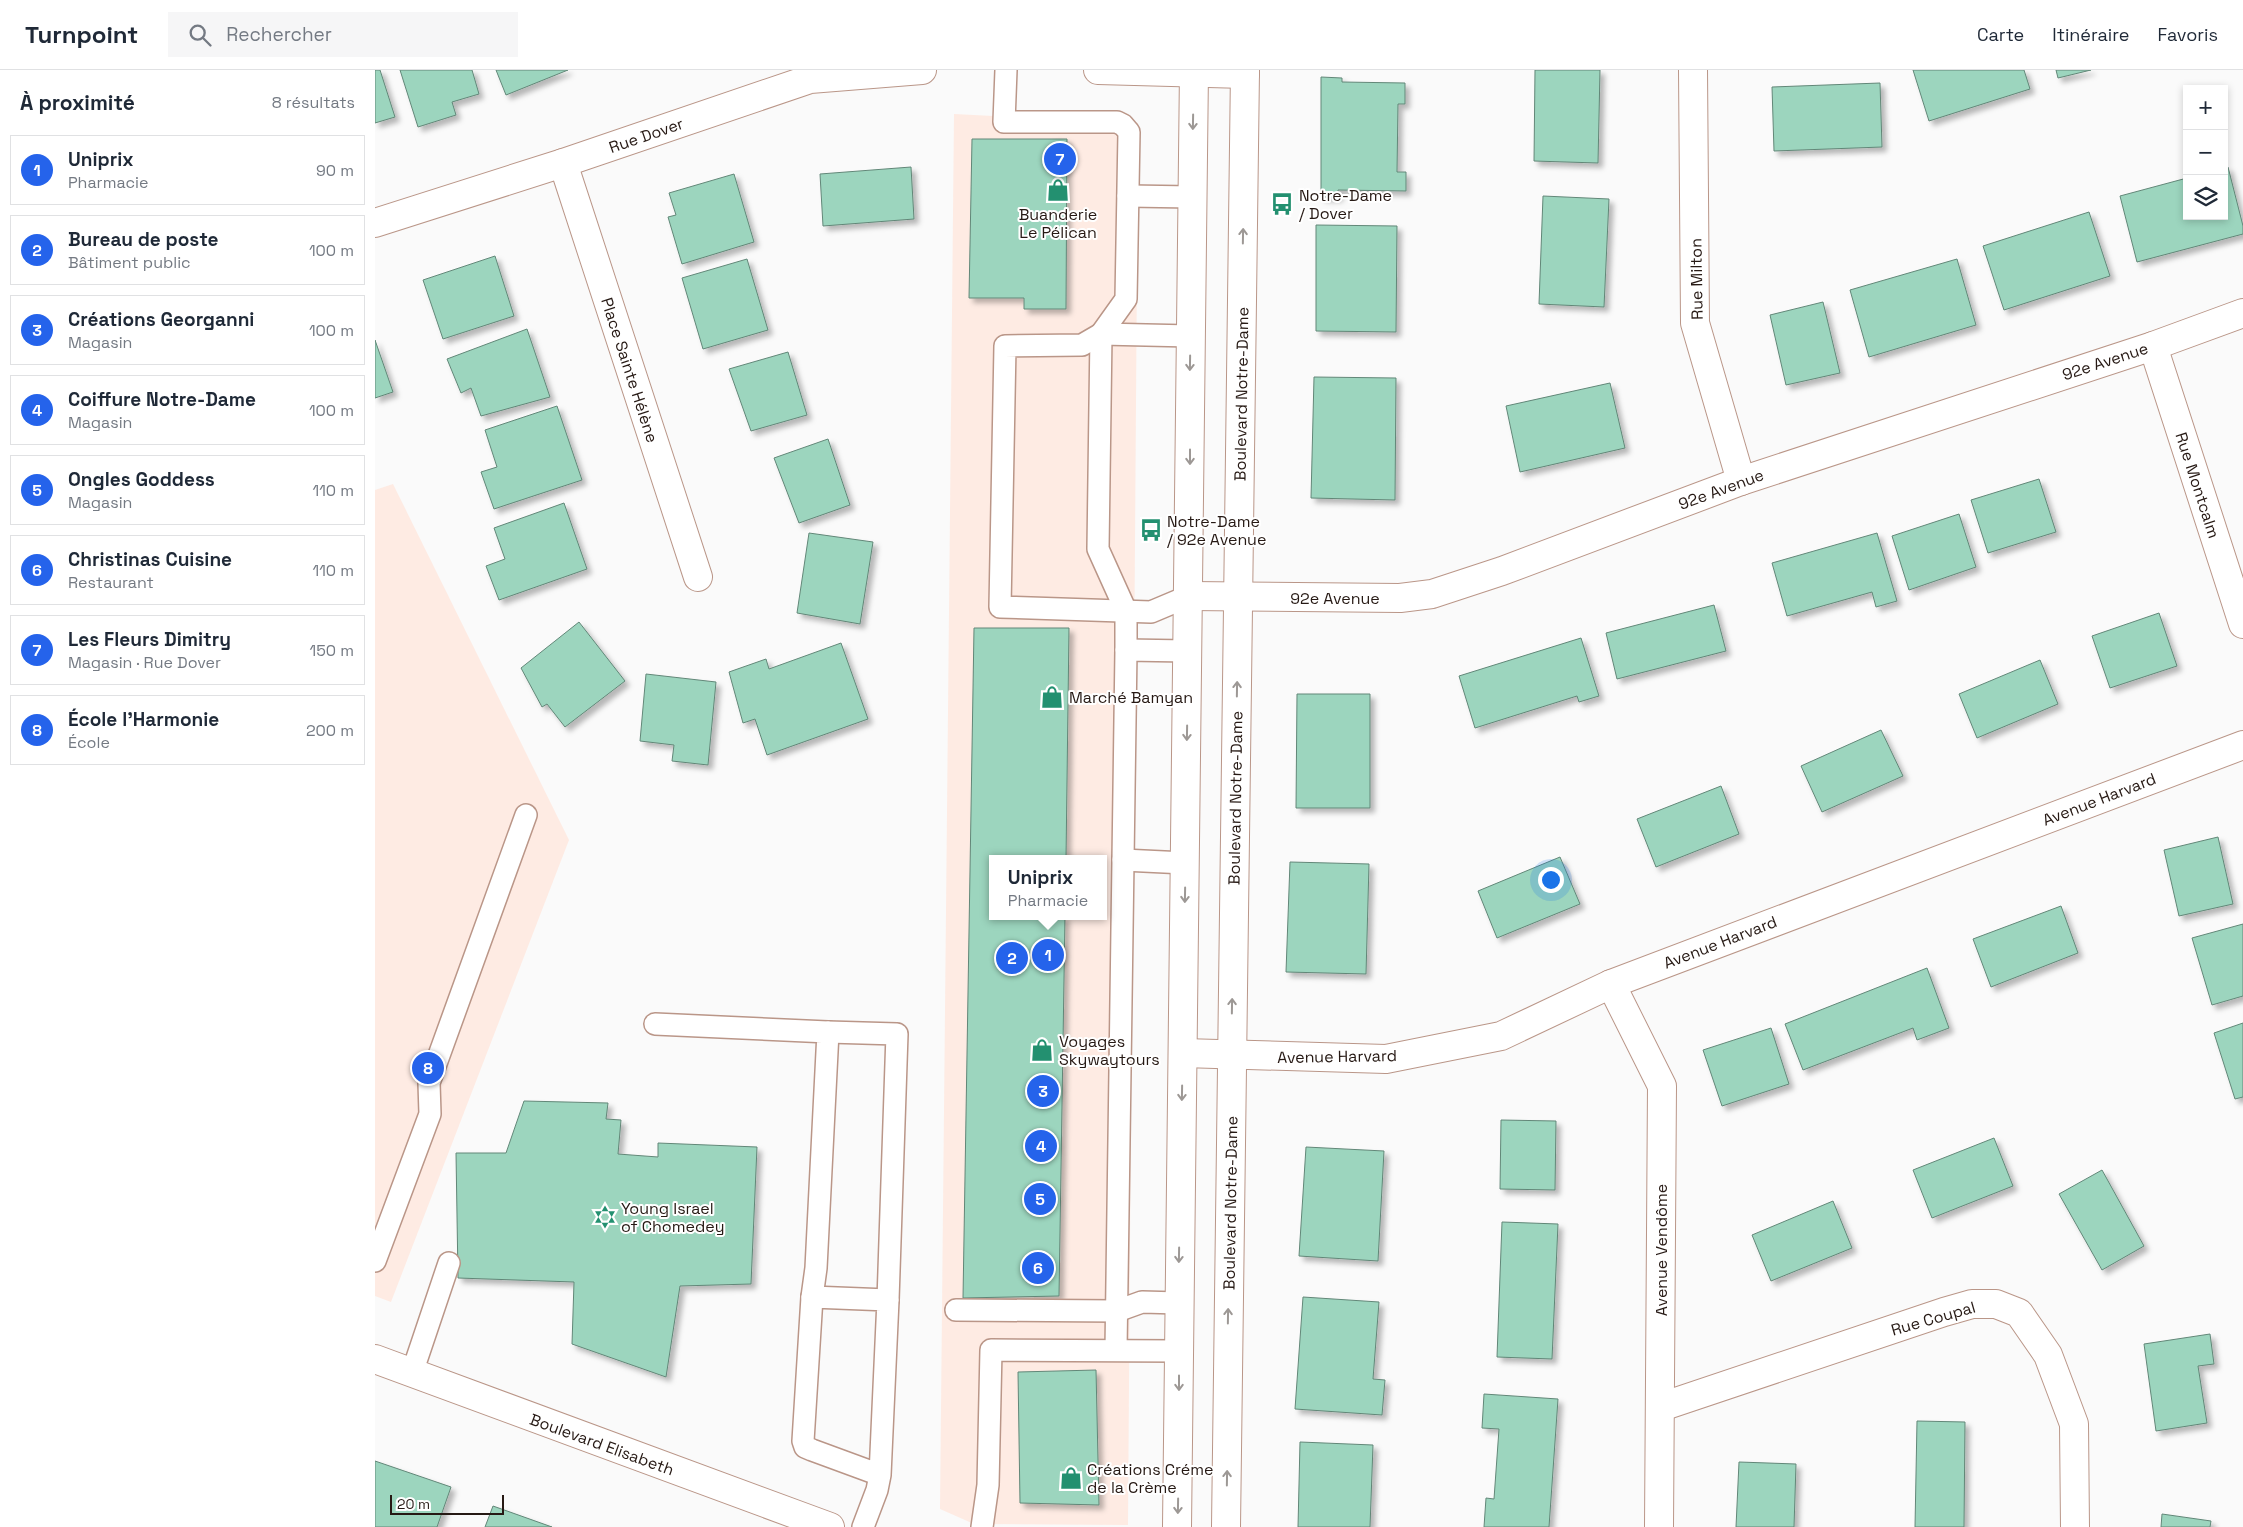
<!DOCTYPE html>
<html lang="fr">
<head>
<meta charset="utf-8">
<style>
	body { margin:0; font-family:"Space Grotesk",sans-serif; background:#f6f6f7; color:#1f2937 }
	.controls { position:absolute; right:15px; top:15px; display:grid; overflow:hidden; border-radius:0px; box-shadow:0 2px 8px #0003 }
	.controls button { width:45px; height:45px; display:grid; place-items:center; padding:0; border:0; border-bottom:1px solid #e0e1e3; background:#fff; color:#1f2937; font:25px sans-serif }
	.scale { position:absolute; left:15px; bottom:12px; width:114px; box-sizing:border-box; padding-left:5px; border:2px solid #261914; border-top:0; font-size:14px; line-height:18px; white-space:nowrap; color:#261914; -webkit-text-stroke:4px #fff; paint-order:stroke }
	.you { position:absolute; left:1175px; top:809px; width:18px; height:18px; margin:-12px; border:4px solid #fff; border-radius:50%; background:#1a73e8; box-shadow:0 0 0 8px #1a73e833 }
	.badge { display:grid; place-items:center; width:32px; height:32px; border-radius:50%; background:#2563eb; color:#fff; font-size:16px; font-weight:700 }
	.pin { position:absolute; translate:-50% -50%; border:2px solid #fff; box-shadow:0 1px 5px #0006 }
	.popup { position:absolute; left:614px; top:785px; width:118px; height:65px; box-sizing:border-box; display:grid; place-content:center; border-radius:0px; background:#fff; filter:drop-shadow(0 1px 4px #0005); font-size:16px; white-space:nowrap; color:#747a83 }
	.popup b { font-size:19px; color:#1f2937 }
	.popup::after { content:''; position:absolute; left:50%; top:100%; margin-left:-10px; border:10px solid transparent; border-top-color:#fff }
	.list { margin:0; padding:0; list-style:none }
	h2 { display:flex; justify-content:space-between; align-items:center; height:65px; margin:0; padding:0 20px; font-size:21px }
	h2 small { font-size:16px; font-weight:400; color:#747a83 }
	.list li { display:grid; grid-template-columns:32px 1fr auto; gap:15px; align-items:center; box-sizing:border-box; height:70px; margin:0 10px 10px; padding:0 10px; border:1px solid #e0e1e3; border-radius:0px }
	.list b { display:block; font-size:19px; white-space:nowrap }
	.list p { margin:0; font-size:16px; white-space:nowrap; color:#747a83 }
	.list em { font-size:16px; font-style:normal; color:#747a83 }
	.icon { flex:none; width:28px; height:28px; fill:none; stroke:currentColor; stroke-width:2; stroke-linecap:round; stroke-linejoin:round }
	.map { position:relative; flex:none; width:1868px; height:1457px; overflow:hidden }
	header { display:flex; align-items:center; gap:30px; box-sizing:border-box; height:70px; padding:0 25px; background:#fff; border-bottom:1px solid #e0e1e3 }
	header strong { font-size:24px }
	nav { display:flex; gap:28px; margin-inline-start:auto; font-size:18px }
	.search { width:350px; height:45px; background:#f6f6f7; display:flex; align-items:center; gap:12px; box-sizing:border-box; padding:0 18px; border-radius:0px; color:#747a83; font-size:19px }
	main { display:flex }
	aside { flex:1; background:#fff }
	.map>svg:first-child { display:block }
	.built { fill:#feebe3; fill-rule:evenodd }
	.building { fill:#9cd5be; stroke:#628778; filter:url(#shadow) }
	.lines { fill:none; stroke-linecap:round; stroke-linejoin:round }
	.service-casing { stroke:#ba9688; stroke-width:24 }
	.minor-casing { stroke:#ba9688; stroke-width:30 }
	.tertiary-casing { stroke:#ba9688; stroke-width:30 }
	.service { stroke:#fff; stroke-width:21 }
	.minor { stroke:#fff; stroke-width:28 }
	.tertiary { stroke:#fff; stroke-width:28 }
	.oneway { stroke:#9d9895 }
	.labels { text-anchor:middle; stroke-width:4; stroke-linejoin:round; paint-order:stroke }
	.street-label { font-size:16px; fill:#261914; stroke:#fff }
	.poi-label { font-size:16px; fill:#261914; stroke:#fff; text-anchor:start }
</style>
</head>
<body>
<header>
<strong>Turnpoint</strong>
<div class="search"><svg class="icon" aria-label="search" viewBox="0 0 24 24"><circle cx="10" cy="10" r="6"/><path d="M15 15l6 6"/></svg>Rechercher</div>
<nav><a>Carte</a><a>Itinéraire</a><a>Favoris</a></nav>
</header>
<main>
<aside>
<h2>À proximité<small>8 résultats</small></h2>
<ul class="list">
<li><span class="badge">1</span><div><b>Uniprix</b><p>Pharmacie</p></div><em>90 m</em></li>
<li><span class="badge">2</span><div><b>Bureau de poste</b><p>Bâtiment public</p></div><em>100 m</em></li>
<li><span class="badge">3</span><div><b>Créations Georganni</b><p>Magasin</p></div><em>100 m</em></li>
<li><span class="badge">4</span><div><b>Coiffure Notre-Dame</b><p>Magasin</p></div><em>100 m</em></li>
<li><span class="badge">5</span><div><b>Ongles Goddess</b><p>Magasin</p></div><em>110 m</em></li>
<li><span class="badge">6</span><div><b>Christinas Cuisine</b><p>Restaurant</p></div><em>110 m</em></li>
<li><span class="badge">7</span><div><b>Les Fleurs Dimitry</b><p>Magasin · Rue Dover</p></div><em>150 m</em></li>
<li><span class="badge">8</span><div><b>École l'Harmonie</b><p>École</p></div><em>200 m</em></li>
</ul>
</aside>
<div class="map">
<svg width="1868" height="1457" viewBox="0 0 1868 1457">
	<defs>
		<filter id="shadow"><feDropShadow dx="4.5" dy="4.5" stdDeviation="2.5" flood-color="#0004"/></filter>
	</defs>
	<rect width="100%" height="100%" fill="#fafafa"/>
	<g class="built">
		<path d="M579,44L763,53L753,1455L599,1454L565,1439ZM618,789H728V846H618Z"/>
		<polygon points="18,414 194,770 16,1232 0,1226 0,420"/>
	</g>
	<g class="building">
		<polygon points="0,0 5,0 20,47 0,53"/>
		<polygon points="25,0 97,0 104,24 77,32 81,45 43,57"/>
		<polygon points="121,0 193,0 131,25"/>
		<polygon points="1160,0 1225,0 1223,93 1159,91"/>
		<polygon points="1538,0 1649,0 1655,19 1554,51"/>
		<polygon points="1681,0 1716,0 1683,8"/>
		<polygon points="946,7 967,8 967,12 1030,13 1030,34 1023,34 1022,102 1031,102 1031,121 963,120 963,127 946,127"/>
		<polygon points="1505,13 1507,77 1399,81 1397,17"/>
		<polygon points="597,69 692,69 691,239 649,239 649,228 594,228"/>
		<polygon points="536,97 539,149 448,156 445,104"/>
		<polygon points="1853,97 1868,156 1868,164 1762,192 1745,126 1812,108 1812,146 1849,146 1849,98"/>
		<polygon points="359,104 379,172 307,194 293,147 301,145 294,123"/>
		<polygon points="1168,126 1234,129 1229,237 1164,234"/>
		<polygon points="1714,142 1735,206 1629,240 1608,176"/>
		<polygon points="941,155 1022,156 1021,262 941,261"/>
		<polygon points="120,186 139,246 68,269 48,210"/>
		<polygon points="372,189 393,260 328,279 307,208"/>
		<polygon points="1582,189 1601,255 1494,287 1475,220"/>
		<polygon points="1448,232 1465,303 1411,315 1395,245"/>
		<polygon points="152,259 175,327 106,346 96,318 86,323 72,289"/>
		<polygon points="0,270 18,322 0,328"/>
		<polygon points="413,282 432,345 376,361 354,299"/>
		<polygon points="939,307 1021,308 1020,430 936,428"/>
		<polygon points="1235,313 1250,378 1145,402 1131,336"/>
		<polygon points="182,336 207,410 119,439 106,402 122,397 110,360"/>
		<polygon points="453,369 475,435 424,453 399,388"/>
		<polygon points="1664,409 1681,462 1613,483 1596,430"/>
		<polygon points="189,433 212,499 124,530 111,496 130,489 119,458"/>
		<polygon points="1584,444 1601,497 1534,520 1517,466"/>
		<polygon points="434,463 498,472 485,554 422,543"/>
		<polygon points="1502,463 1522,531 1501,537 1497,522 1412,546 1397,493"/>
		<polygon points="1339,535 1351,581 1242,609 1231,563"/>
		<polygon points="1784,543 1802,596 1735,618 1717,566"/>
		<polygon points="204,552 250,611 190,657 172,634 167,637 146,598"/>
		<polygon points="599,558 694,558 691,789 618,789 618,846 690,846 684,1226 588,1228"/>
		<polygon points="1206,568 1224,626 1204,632 1202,626 1100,658 1084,606"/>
		<polygon points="466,573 493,649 392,685 380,649 368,653 354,602 391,589 394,599"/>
		<polygon points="1665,590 1683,634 1602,668 1584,624"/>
		<polygon points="271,604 341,612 333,695 297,691 299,675 265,671"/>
		<polygon points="922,624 995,624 995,738 921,738"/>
		<polygon points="1506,660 1528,706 1447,742 1426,696"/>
		<polygon points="1346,716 1364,764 1281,797 1262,749"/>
		<polygon points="1843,767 1858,834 1804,846 1789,780"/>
		<polygon points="1185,787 1205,834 1122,868 1103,821"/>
		<polygon points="915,792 994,794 991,904 911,902"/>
		<polygon points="1686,836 1703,883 1616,917 1598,869"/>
		<polygon points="1868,854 1868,926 1837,935 1817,868"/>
		<polygon points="1552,898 1574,958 1542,970 1538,958 1428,1000 1410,954"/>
		<polygon points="1868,953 1868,1027 1860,1029 1839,963"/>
		<polygon points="1396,958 1414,1014 1347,1036 1328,980"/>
		<polygon points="149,1031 233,1033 231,1049 246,1050 243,1084 283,1087 283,1073 382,1077 376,1214 305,1216 291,1307 197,1274 199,1212 83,1208 81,1083 131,1083"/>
		<polygon points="1126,1050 1181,1051 1180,1120 1125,1119"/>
		<polygon points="1619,1068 1638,1116 1557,1148 1538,1100"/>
		<polygon points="931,1077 1009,1081 1003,1191 924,1186"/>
		<polygon points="1727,1100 1769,1176 1727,1200 1684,1124"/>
		<polygon points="1458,1131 1477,1178 1396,1211 1377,1165"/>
		<polygon points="1127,1152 1183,1154 1177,1289 1122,1287"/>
		<polygon points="928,1227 1004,1232 998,1309 1010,1310 1007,1345 920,1339"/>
		<polygon points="1835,1264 1839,1294 1823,1296 1832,1353 1781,1361 1769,1274"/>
		<polygon points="721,1300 724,1435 645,1433 643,1302"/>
		<polygon points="1109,1324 1183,1329 1174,1457 1109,1457 1111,1428 1119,1429 1124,1359 1107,1358"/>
		<polygon points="1542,1351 1590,1352 1589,1457 1540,1457"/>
		<polygon points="925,1372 998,1375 995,1457 923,1457"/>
		<polygon points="0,1391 76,1417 62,1457 0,1457"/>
		<polygon points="1364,1392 1421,1394 1419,1457 1361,1457"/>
		<polygon points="118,1436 177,1457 110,1457"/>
		<polygon points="1787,1444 1836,1451 1835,1457 1786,1457"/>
	</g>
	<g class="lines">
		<defs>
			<g id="service">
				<polyline points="631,0 629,52 742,52 748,55 754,62 751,229 726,264 723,479 751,541 751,580"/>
				<polyline points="753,126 818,127"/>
				<polyline points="814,526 776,542 625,537 630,276 707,275 726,264 816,266"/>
				<polyline points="748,790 810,793"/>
				<polyline points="280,954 453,962 441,1198 437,1227"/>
				<polyline points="453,962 522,964 513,1230"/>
				<polyline points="0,1191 55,1044 54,1013 151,745"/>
				<polyline points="581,1240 742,1241 767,1232 804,1233"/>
				<polyline points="741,1280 751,580 813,581"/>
				<polyline points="37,1303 74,1193"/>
				<polyline points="488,1457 502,1420 505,1405 513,1230 437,1227 428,1371 430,1377 437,1380 505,1405"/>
				<polyline points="607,1457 613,1415 616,1280 804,1281"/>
			</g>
			<g id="minor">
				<polyline points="723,0 870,4"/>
				<polyline points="1318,0 1320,253 1366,411"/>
				<polyline points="188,93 323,507"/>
				<polyline points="0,153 188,93 435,9 547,0"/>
				<polyline points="1778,276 1868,554"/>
				<polyline points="814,526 1025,528 1057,524 1127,501 1366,411 1778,276 1868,243"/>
				<polyline points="1236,914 1287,1016 1284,1457"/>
				<polyline points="808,983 1011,989 1126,966 1236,914 1868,675"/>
				<polyline points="0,1289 455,1457"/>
				<polyline points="1286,1337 1569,1242 1597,1234 1621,1234 1644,1243 1673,1285 1699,1354 1700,1457"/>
			</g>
			<g id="tertiary">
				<path d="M802,1457C807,971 814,486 819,0"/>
				<polyline points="851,1457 870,0"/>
			</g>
		</defs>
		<use href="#service" class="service-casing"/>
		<use href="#minor" class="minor-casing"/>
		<use href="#tertiary" class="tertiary-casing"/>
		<use href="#service" class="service"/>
		<use href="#minor" class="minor"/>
		<use href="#tertiary" class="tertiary"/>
	</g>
	<defs><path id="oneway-shaft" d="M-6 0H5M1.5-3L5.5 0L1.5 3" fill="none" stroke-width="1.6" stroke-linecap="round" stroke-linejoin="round" transform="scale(1.25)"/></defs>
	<g class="oneway">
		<use href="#oneway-shaft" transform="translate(818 52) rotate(91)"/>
		<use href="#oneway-shaft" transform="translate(868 166) rotate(-89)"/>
		<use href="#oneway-shaft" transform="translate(815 293) rotate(91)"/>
		<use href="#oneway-shaft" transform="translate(815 387) rotate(90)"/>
		<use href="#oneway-shaft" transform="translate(862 619) rotate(-89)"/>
		<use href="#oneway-shaft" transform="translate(812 663) rotate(91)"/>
		<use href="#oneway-shaft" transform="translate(810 825) rotate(91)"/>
		<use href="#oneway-shaft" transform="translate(857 936) rotate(-89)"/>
		<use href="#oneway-shaft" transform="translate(807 1023) rotate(91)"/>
		<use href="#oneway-shaft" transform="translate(804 1185) rotate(91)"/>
		<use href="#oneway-shaft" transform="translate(853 1246) rotate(-89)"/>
		<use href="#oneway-shaft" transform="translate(804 1313) rotate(90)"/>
		<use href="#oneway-shaft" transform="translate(852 1408) rotate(-89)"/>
		<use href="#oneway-shaft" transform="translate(803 1436) rotate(91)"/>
	</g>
	<defs>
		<symbol id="shop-bare" viewBox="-9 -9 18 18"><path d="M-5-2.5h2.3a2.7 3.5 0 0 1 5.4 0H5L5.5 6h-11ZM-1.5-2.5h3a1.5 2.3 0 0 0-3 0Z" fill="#239070" stroke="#fff" stroke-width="2.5" paint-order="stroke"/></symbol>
		<symbol id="bus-bare" viewBox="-9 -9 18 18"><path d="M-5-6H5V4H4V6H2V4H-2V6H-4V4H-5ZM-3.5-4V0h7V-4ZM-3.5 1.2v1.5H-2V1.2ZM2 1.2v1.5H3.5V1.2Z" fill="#239070" stroke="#fff" stroke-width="2.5" paint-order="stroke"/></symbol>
		<symbol id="synagogue-bare" viewBox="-9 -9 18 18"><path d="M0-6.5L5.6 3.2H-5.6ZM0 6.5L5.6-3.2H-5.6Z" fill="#239070" stroke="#fff" stroke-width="2.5" paint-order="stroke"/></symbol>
	</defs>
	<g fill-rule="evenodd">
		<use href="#shop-bare" x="667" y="104" width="32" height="32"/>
		<use href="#bus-bare" x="891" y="118" width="32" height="32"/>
		<use href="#bus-bare" x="760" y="444" width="32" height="32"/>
		<use href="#shop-bare" x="661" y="611" width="32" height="32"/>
		<use href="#shop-bare" x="651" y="964" width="32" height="32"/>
		<use href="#synagogue-bare" x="214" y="1131" width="32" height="32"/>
		<use href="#shop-bare" x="680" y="1392" width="32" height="32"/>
	</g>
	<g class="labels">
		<g class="street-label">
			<text transform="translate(271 65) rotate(-19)" y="6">Rue Dover</text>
			<text transform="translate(1321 209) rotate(-91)" y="6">Rue Milton</text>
			<text transform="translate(1730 291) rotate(-18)" y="6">92e Avenue</text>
			<text transform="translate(255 300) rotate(72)" y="6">Place Sainte Hélène</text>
			<text transform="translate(866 324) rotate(-89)" y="6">Boulevard Notre-Dame</text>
			<text transform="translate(1823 415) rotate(72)" y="6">Rue Montcalm</text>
			<text transform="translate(1346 419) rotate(-20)" y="6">92e Avenue</text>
			<text x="960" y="534">92e Avenue</text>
			<text transform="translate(860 728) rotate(-89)" y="6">Boulevard Notre-Dame</text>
			<text transform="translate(1724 729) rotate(-21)" y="6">Avenue Harvard</text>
			<text transform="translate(1345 872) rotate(-21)" y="6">Avenue Harvard</text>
			<text transform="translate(962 986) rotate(-1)" y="6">Avenue Harvard</text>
			<text transform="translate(855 1133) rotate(-89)" y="6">Boulevard Notre-Dame</text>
			<text transform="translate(1286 1180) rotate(-90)" y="6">Avenue Vendôme</text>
			<text transform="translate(1558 1248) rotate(-16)" y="6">Rue Coupal</text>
			<text transform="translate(227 1374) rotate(20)" y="6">Boulevard Elisabeth</text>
		</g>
		<g class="poi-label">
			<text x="924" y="131">Notre-Dame<tspan x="924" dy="18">/ Dover</tspan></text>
			<text x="683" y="150" text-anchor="middle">Buanderie<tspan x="683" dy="18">Le Pélican</tspan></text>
			<text x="792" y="457">Notre-Dame<tspan x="792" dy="18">/ 92e Avenue</tspan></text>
			<text x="694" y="633">Marché Bamyan</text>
			<text x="684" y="977">Voyages<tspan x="684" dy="18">Skywaytours</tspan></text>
			<text x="246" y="1144">Young Israel<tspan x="246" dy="18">of Chomedey</tspan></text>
			<text x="712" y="1405">Créations Créme<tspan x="712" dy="18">de la Crème</tspan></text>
		</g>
	</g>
</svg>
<div class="controls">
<button>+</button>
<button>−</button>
<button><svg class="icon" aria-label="layers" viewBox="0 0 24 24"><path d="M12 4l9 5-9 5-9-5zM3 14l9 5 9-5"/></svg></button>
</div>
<div class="scale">20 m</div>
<div class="you"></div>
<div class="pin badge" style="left:673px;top:885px">1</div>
<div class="popup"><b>Uniprix</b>Pharmacie</div>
<div class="pin badge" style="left:637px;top:888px">2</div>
<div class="pin badge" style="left:668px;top:1021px">3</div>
<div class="pin badge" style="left:666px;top:1076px">4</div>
<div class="pin badge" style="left:665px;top:1129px">5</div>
<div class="pin badge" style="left:663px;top:1198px">6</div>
<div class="pin badge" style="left:685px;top:89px">7</div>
<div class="pin badge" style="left:53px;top:998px">8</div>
</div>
</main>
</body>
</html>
